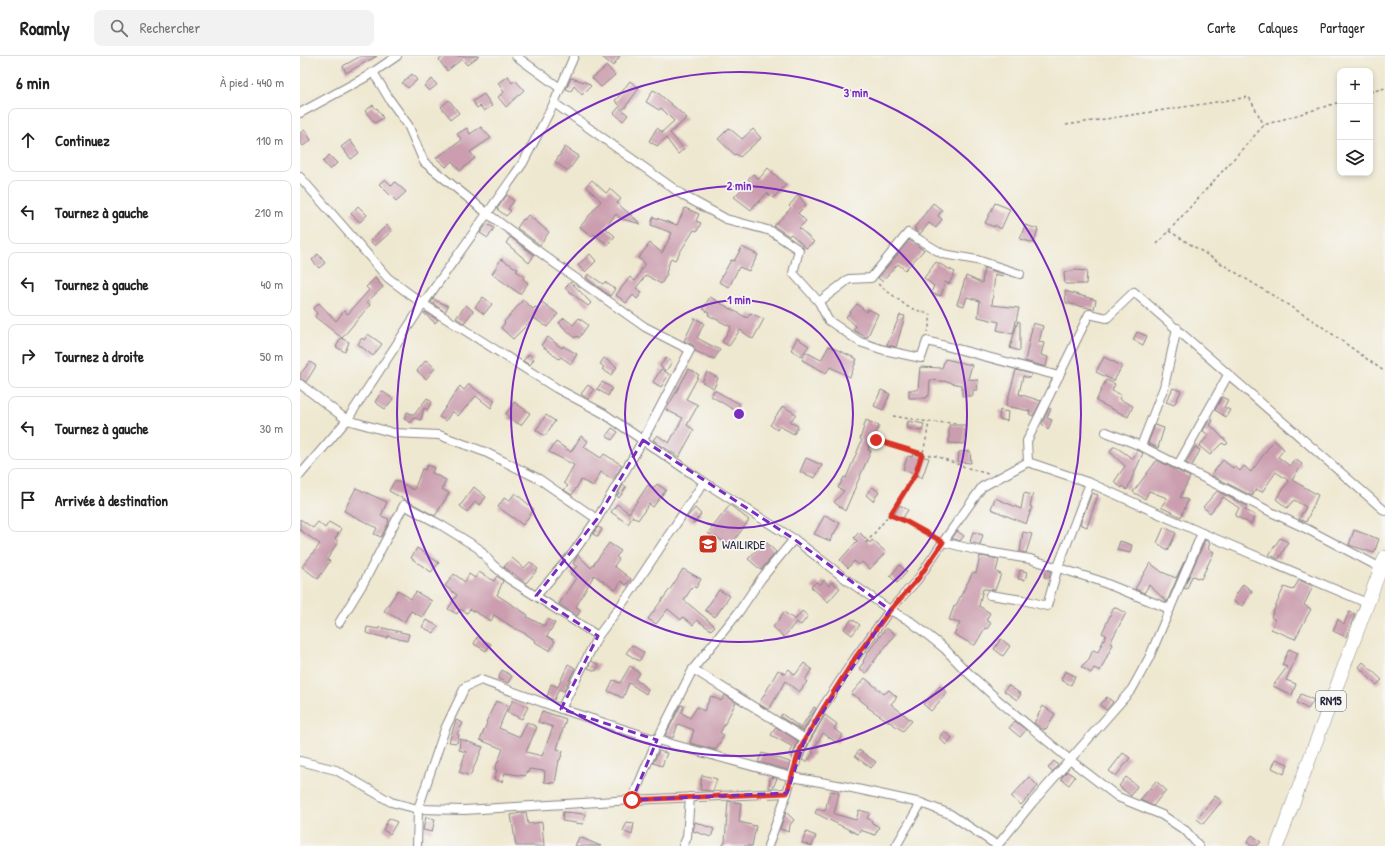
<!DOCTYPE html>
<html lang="fr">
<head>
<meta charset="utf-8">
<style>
	body { margin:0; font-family:"Patrick Hand",sans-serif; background:#f2f2f2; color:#222 }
	.controls { position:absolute; right:12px; top:12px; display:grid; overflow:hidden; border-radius:8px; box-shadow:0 2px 6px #0003 }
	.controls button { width:36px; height:36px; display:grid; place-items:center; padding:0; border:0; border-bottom:1px solid #e0e0e0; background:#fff; color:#222; font:20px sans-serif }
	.stop { position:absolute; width:12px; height:12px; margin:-9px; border:3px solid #d93025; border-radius:50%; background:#fff }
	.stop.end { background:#d93025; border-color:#fff; box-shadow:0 1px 4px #0008 }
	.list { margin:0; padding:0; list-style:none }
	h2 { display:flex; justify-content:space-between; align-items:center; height:52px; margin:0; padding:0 16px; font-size:17px }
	h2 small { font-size:13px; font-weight:400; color:#767676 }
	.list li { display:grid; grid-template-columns:26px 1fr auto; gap:12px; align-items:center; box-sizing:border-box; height:64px; margin:0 8px 8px; padding:0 8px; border:1px solid #e0e0e0; border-radius:8px }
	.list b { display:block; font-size:15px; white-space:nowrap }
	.list em { font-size:13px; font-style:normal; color:#767676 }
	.icon { flex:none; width:22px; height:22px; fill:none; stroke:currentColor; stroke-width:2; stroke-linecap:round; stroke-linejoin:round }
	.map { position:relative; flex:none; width:1085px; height:790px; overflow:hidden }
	header { display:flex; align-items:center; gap:24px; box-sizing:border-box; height:56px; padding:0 20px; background:#fff; border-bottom:1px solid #e0e0e0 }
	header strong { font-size:19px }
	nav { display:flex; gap:22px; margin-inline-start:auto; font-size:14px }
	.search { width:280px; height:36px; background:#f2f2f2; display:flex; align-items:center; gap:10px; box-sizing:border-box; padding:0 14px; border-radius:8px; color:#767676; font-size:15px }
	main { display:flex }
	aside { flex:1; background:#fff }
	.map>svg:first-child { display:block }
	.building { fill:#cb9dae }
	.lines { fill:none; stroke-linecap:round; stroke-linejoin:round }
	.street-casing { stroke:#888586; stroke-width:10 }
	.primary-casing { stroke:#888586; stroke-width:14 }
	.path { stroke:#888586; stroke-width:1.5; stroke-dasharray:3 3; stroke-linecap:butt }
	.street { stroke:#fff; stroke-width:8 }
	.primary { stroke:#fff; stroke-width:13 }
	.route { stroke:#d93025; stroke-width:5 }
	.marked { fill:none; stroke:#7b2cbf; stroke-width:3; stroke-dasharray:8 5; stroke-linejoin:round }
	.ring { fill:none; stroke:#7b2cbf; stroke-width:2 }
	.labels { text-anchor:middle; stroke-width:3.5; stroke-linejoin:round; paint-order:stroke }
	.shield { fill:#f6f6f2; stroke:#626272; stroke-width:1 }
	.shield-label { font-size:12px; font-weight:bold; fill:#22223b }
	.poi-label { font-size:13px; fill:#22223b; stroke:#f6f6f2; text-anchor:start }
	.centre { fill:#7b2cbf; stroke:#f6f6f2; stroke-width:2 }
	.ring-label { font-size:12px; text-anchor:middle; font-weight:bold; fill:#7b2cbf; stroke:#f6f6f2; stroke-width:3.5; stroke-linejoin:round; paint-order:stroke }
</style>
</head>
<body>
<header>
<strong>Roamly</strong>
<div class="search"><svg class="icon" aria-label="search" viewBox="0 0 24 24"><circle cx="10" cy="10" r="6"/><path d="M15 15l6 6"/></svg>Rechercher</div>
<nav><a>Carte</a><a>Calques</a><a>Partager</a></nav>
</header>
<main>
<aside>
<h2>6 min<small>À pied · 440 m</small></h2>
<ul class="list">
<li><svg class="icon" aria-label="ahead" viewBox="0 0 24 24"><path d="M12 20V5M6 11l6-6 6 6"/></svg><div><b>Continuez</b></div><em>110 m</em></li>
<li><svg class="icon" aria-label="left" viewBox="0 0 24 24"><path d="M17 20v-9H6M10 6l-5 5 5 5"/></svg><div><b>Tournez à gauche</b></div><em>210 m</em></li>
<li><svg class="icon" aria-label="left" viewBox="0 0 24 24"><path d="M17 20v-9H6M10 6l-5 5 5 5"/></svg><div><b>Tournez à gauche</b></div><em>40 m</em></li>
<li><svg class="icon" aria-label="right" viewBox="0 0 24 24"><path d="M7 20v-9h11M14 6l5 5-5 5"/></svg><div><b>Tournez à droite</b></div><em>50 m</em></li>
<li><svg class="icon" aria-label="left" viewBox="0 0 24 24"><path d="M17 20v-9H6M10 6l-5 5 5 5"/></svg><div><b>Tournez à gauche</b></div><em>30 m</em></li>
<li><svg class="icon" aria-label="arrive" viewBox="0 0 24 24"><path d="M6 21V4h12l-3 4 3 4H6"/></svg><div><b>Arrivée à destination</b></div></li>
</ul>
</aside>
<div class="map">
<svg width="1085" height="790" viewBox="0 0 1085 790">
	<rect width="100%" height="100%" fill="#f6f6f2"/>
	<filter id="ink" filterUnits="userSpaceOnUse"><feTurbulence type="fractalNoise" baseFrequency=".025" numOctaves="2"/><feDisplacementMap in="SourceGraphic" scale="8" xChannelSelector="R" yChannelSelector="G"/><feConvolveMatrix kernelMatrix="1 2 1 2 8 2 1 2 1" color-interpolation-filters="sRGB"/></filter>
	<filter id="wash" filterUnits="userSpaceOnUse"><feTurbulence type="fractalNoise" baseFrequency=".012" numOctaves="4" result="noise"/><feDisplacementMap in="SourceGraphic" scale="16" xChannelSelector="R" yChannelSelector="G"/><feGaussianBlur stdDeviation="0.9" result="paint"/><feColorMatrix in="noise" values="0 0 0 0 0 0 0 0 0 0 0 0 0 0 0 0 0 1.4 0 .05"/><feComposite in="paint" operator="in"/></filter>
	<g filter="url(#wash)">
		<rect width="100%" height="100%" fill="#efe8d0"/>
		<g id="blocks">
			<g class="building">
				<polygon points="61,0 77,0 46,17 43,10"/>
				<polygon points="144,0 179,0 167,9 162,3 147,15 139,4"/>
				<polygon points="301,0 320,0 313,10"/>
				<polygon points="307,10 315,19 301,31 292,22"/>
				<polygon points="112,18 117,24 108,32 102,27"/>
				<polygon points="208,20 212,27 215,24 224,34 206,51 198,41 204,36 198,27"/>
				<polygon points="271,22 288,27 291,30 282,39 274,30 271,35 266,33"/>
				<polygon points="132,23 137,29 129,35 124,30"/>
				<polygon points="330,25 339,32 324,53 315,45"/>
				<polygon points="353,34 357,36 387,62 370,77 384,93 378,98 366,82 357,90 349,85 357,72 362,76 374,65 361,52 359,54 346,46"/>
				<polygon points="184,38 192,50 184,55 180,50 177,52 173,45"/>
				<polygon points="149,44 159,57 151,63 141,51"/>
				<polygon points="73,49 76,53 77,52 83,62 75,67 65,55"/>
				<polygon points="319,51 328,59 323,65 314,57"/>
				<polygon points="181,71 191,82 170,96 175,102 160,115 152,105 146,111 136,102 162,84 157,78 167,72 170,78"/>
				<polygon points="429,72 442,83 453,73 461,82 440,101 436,98 435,99 418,83"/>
				<polygon points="5,74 11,84 3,90 0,86 0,77"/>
				<polygon points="50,84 59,97 51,103 41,91"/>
				<polygon points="265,91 279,100 268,115 255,106"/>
				<polygon points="29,99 37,107 30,114 23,106"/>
				<polygon points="468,112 486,129 473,142 467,137 458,147 457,146 451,154 434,141 450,125 448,123 453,118 459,123"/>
				<polygon points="85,123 92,130 95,126 106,136 96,145 79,128"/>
				<polygon points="292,124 306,137 310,133 321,143 317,147 341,168 322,163 316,158 305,172 315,180 308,189 294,178 292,180 280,171 301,145 286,130"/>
				<polygon points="207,139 214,145 208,153 211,155 206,160 197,153"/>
				<polygon points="498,139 506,149 498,157 506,165 499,172 514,186 506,192 491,178 489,180 474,170 491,152 489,150"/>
				<polygon points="633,147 642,154 638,160 642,163 636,172 629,167 620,178 615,175 616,173 614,172"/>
				<polygon points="695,147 710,153 701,173 695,169 694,171 685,167"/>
				<polygon points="58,150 67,159 60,166 51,158"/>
				<polygon points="385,152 399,158 396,165 401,167 397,175 394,174 375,204 371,202 366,217 367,218 361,228 346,219 336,232 342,236 337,243 333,239 326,247 316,239 330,221 335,225 345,207 338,202 350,187 362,197 372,177 351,169 353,161 377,169"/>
				<polygon points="228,159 249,176 240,189 217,172 223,163 224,164"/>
				<polygon points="187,168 194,172 188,182 180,177"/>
				<polygon points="87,169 92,175 75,190 70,185"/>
				<polygon points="725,169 738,173 734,187 720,183"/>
				<polygon points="210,181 234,199 229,207 206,187"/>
				<polygon points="609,184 624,194 605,214 598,208 582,225 578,222"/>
				<polygon points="442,191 458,199 449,215 439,211 429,231 419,226 431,204 434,205"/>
				<polygon points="18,198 25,207 19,212 12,204"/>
				<polygon points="290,198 296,205 285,216 278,209"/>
				<polygon points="201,203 218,213 216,215 224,220 223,223 228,227 220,238 192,218"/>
				<polygon points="636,206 655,216 649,228 645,226 641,240 631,237 634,230 624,222"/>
				<polygon points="684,212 704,218 703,220 695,218 692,249 719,252 713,278 697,274 699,266 678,261 680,245 667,241 664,250 657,248 666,220 682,227"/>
				<polygon points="775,214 787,215 786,228 765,228 764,216 774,215"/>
				<polygon points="288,218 303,228 305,226 315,233 310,240 286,222"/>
				<polygon points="75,222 83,231 67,246 70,249 42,282 15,261 17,257 13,253 19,247 36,265 44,255 48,258 69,234 66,231"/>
				<polygon points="271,226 291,247 288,250 265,232"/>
				<polygon points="765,235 796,244 794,253 766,247"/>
				<polygon points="183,241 192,248 184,258 175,251"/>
				<polygon points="410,241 447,262 450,257 464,263 453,283 440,274 429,290 422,286 431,271 408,259 409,257 403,253"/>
				<polygon points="133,243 148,250 145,256 131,246"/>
				<polygon points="223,244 233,253 235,251 237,252 242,246 258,258 247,271 234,262 213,283 201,272 205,267 204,266"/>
				<polygon points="557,248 567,256 568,253 578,258 567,282 553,274 556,270 546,261"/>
				<polygon points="166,249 173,255 164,267 156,262"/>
				<polygon points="125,256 138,264 135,267 124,257"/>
				<polygon points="600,259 605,260 596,291 587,289"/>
				<polygon points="264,262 273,269 279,262 288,269 279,282 277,280 275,282 259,267"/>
				<polygon points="395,262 404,267 397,282 420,294 414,303 395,295 393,289 384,285"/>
				<polygon points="718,265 720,266 720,295 710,292"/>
				<polygon points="733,267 743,270 739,286 744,287 741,299 748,301 746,311 725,305"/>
				<polygon points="837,276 847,280 843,289 833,284"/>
				<polygon points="68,278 82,288 73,300 58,288 62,282 64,284"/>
				<polygon points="248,281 262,292 263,290 277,298 271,308 261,301 259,303 241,289"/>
				<polygon points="41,282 49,286 45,296 36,291"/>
				<polygon points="497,282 509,290 501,300 491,294"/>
				<polygon points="529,290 557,303 550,321 530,311 526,317 502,304 506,296 521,304"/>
				<polygon points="229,298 234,303 230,309 223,305"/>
				<polygon points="804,301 822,310 814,325 796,316"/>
				<polygon points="304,302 317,311 311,319 302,313 304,311 300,308"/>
				<polygon points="366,302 372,306 366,315 360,310"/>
				<polygon points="645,303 672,309 668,323 678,324 677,334 673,334 673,340 662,340 662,329 651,327 651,326 630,324 629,340 627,340 627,342 609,342 609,334 618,334 620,311 642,312"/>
				<polygon points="126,304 135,312 126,323 117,315"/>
				<polygon points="10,306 16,310 6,326 0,323 0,318"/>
				<polygon points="361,313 369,318 361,331 353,326"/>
				<polygon points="389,313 399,319 386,343 398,349 387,369 394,374 379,401 353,384 357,379 369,387 383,362 366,354"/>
				<polygon points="716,314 731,318 730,322 723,320 719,338 741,345 733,360 729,358 730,355 706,350"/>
				<polygon points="407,316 418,322 414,332 402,326"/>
				<polygon points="806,324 815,328 812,335 821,339 819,343 833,350 828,361 796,345"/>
				<polygon points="302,326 312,332 308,340 297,333"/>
				<polygon points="169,328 179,336 195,344 191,352 176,340 158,360 152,355 146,365 139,361 160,330 164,334"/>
				<polygon points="288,329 294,334 288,343 281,338"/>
				<polygon points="873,332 881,335 874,349 866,346"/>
				<polygon points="414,334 440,348 436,355 411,340"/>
				<polygon points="581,334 590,338 583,354 574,350"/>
				<polygon points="82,335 93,343 85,353 75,346"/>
				<polygon points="922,341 928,344 924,351 930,354 926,361 915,354"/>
				<polygon points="127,342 132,346 127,354 124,352 121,364 114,362 111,367 104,363 107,356 114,359"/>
				<polygon points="214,346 230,357 221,369 208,362 209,360 206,358"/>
				<polygon points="483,350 496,358 490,366 498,370 494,378 479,370 477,374 470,369"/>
				<polygon points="749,352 751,353 747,362 752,364 748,374 742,368"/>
				<polygon points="700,354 708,356 707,365 699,363"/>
				<polygon points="246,359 255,365 245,380 236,374"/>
				<polygon points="910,362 913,365 910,369 928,387 926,389 922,387 910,399 899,390 909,379 903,375"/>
				<polygon points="566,364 579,370 575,379 573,378 568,394 571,395 545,455 534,446 544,435 538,432 544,421 546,422 557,396 562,384 560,383"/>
				<polygon points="608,365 624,368 622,375 607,372"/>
				<polygon points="649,369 665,369 664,388 649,387"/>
				<polygon points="855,369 864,372 858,392 848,387"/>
				<polygon points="312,372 318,376 312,384 306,380"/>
				<polygon points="281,380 288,385 284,391 301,402 304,398 322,409 314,424 301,416 293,430 281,424 272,439 264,434 268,430 264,427 274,409 249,396 256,386 271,396"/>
				<polygon points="974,384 984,393 978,401 990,410 995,403 1002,408 992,424 1018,439 1006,466 999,463 1006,451 994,444 987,452 976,443 989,425 976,416 962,436 956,433 952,440 911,419 923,404 933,412 934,410 940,415 944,410 951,416"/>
				<polygon points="813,391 816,391 833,403 837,394 843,397 827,434 823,430 822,432 814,426 825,410 810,396"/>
				<polygon points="895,391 900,394 892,410 886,407"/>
				<polygon points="670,395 671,407 658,406 659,396"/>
				<polygon points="613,398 629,402 622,422 603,413 608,400 612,401"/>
				<polygon points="506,402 522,409 515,422 500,416"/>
				<polygon points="857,404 890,421 880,441 888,444 881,461 861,451 867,442 849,435 845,443 833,436"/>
				<polygon points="127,409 134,412 132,417 146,424 142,433 149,437 135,460 89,435 95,424 114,434 122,413 125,414"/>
				<polygon points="357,428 366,434 353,451 349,448 338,464 332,460 333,460 328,468 311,456 317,448 329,457 348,429 353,433"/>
				<polygon points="323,429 326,431 319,442 317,440"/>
				<polygon points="174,431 186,441 180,449 175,446 167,456 160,450"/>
				<polygon points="572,431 579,436 573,445 566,439"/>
				<polygon points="56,432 87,446 81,460 89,463 88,466 89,466 81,481 74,478 77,472 44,455"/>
				<polygon points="917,435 947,450 945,454 955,459 951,468 935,460 939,452 923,441 910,457 903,451"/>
				<polygon points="215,437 234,453 223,469 198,451 204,442 209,445"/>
				<polygon points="724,437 733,439 730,450 732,451 726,468 691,453 695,442 721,453"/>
				<polygon points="792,437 798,439 787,471 780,468"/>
				<polygon points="430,449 449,464 430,490 415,480 414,482 408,477"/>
				<polygon points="600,449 608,454 602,463 594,459"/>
				<polygon points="395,452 401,458 394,467 387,461"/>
				<polygon points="525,459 540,467 530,485 514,478"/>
				<polygon points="0,463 13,472 18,466 25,472 29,466 41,473 35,483 38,485 27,504 30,505 18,523 2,511 20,488 0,474"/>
				<polygon points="298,471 302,473 298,481 293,478"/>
				<polygon points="864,471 876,477 868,494 857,487"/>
				<polygon points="1054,474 1079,483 1074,497 1049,489"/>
				<polygon points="657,475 664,480 660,485 652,482"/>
				<polygon points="559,476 570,487 572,484 586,496 570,513 562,506 559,509 554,505 548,512 540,504 557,485 554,482"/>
				<polygon points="673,476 683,479 680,489 670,486"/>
				<polygon points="723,476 732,478 726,497 720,496"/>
				<polygon points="980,482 988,486 979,503 969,499"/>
				<polygon points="905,484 910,487 908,493 914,496 901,523 892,520 887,533 884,532"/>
				<polygon points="465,485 476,496 461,514 448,503"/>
				<polygon points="820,485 832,489 830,497 817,494"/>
				<polygon points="309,487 321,495 316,501 319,503 314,510 331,523 326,529 321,525 316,534 294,519 276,551 281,554 277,560 259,548 276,522 270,518 277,510 273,508 278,499 291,512"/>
				<polygon points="117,492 139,507 131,516 111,502"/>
				<polygon points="680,500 699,503 696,516 701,518 695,534 683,533 679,550 690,557 686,564 691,567 687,573 685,572 675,589 673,589 654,578 660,567 649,564 654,550 655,551 673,516 676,517"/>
				<polygon points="212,502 224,512 230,506 238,513 226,527 204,511"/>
				<polygon points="884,506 867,546 849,529 844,537 835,533 850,507 862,516 876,522"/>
				<polygon points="600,509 607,516 597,527 590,520"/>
				<polygon points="383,513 401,523 396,532 393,530 384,544 415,570 411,574 397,564 393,569 383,561 381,564 368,553 356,568 348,563 373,529"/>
				<polygon points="720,514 727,516 725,524 718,523"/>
				<polygon points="746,514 751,515 749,522 744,521"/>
				<polygon points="179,516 194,525 197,520 203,525 197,539 228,559 227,561 244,570 248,563 255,567 247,580 255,585 250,595 235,586 236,585 226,578 214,572 194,559 191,565 170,553 167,557 160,553 157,558 148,553 157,539 145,530 154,518 165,526 169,518 175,522"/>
				<polygon points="524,524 529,530 532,526 540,532 528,546 511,531 516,526 520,529"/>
				<polygon points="999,524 1013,530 1004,549 1011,553 995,583 971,573 975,564 971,561 984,531 993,534"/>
				<polygon points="943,528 952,535 946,544 943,550 934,546 936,539"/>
				<polygon points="98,534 111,543 116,536 132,545 122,561 111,555 104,566 84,555"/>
				<polygon points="419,534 430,540 415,561 405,554"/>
				<polygon points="814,551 826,557 810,587 813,588 800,615 794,612 791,617 781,611 789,603 793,594 798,596 806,579 802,577"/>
				<polygon points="502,555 508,560 501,569 496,566 484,581 473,571 484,556 495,564"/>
				<polygon points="1049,556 1055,558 1046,581 1033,575 1038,563 1044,568"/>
				<polygon points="552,563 560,569 552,579 544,573"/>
				<polygon points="126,564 138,570 134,577 122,571"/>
				<polygon points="67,571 79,573 79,571 109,578 107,585 88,580 87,582 66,577"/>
				<polygon points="586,572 595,578 580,598 579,598 566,617 559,612 564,606 563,605 570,593"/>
				<polygon points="177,581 191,588 186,595 174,588"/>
				<polygon points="701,583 710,590 703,600 694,593"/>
				<polygon points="332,589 344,597 339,605 326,597"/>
				<polygon points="989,593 998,597 986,624 996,628 992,639 973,630 987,611 982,609"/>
				<polygon points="291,605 299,609 296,615 288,612"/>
				<polygon points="1063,606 1082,624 1076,629 1059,611"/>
				<polygon points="504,607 512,613 505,624 507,626 499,636 485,625 469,654 459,648 478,614 485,618 489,613 495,619"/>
				<polygon points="268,608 275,612 264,635 259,633 254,644 247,641 251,628 258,631"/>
				<polygon points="330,610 340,617 335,623 348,633 346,638 329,627 323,642 308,635 313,624 320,627"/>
				<polygon points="202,614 212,620 208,627 198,623"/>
				<polygon points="765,615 775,620 771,629 761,624"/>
				<polygon points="565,622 584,638 589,634 597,641 591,648 612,665 603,675 567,651 568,650 560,644 560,643 551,638"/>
				<polygon points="708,629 721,638 717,644 704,635"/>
				<polygon points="640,630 647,637 631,655 623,648"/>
				<polygon points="1001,638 1014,644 1008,653 997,647"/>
				<polygon points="425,639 436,646 420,677 424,679 416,694 390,687 394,674 378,668 373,682 365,680 381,649 384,650 382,657 390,662 397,651 404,655 411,640 421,645"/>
				<polygon points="807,641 813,646 806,654 800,649"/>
				<polygon points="213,644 228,651 222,663 207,656"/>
				<polygon points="196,645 208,650 199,672 220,681 227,666 237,671 226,696 242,700 253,671 238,666 242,655 266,663 257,693 263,695 260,704 259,704 255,727 244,726 245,715 229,713 228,717 226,716 225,720 205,717 202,726 194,723 197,714 195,713 203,693 180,684 187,667 186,666"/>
				<polygon points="743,650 755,658 746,673 745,672 744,674 734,667"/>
				<polygon points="514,651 516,652 503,675 480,661 482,658 501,672"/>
				<polygon points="525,659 537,668 534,673 543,679 537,687 523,677 512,696 514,697 506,706 502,704 510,685"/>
				<polygon points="156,664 163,667 157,678 159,679 157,687 149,686"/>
				<polygon points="715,665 726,674 720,681 709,672"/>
				<polygon points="476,671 498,685 492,701 489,700 493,691 471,679"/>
				<polygon points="644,675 652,682 646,689 640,683 640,680"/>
				<polygon points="160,683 183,691 170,720 159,716 166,696 159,694"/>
				<polygon points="559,694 576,706 571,712 555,700"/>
				<polygon points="359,695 367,697 362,710 353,707"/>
				<polygon points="462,697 490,706 488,714 458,706"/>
				<polygon points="823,697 830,702 816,720 809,715"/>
				<polygon points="976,703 988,708 984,718 972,712"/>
				<polygon points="754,705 758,709 752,716 748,712"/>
				<polygon points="766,716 768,716 775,721 769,729 761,723"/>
				<polygon points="402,719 417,723 413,735 400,734"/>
				<polygon points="470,721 477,722 473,732 469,732"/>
				<polygon points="729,721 738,730 721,749 711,741"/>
				<polygon points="826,721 837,730 831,740 819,730"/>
				<polygon points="856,725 866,734 853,750 840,744"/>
				<polygon points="530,735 539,737 534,758 556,764 559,754 570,757 567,762 572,765 572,767 579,771 575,779 560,774 558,778 515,757 517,753 525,755"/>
				<polygon points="915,740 922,745 903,768 897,763"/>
				<polygon points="428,745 441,747 439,766 456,770 452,790 422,790 425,786"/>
				<polygon points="226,756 228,768 242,766 244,790 216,790 211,759"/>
				<polygon points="263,756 285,758 283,768 262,765"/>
				<polygon points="486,756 494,764 490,769 489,776 480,773"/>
				<polygon points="126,761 135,763 132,776 123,774"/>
				<polygon points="89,762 97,766 90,778 83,774"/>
				<polygon points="327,766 334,767 332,779 323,775"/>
				<polygon points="395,766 414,773 411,781 393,775"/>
				<polygon points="506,776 516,780 512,790 502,787"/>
				<polygon points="952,779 961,786 957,790 951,790 947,786"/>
				<polygon points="279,781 301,790 275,790"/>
			</g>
		</g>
	</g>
	<g filter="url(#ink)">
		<use href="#blocks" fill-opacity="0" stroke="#888586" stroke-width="1"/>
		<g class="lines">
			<defs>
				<g id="street">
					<polyline points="216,0 260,32"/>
					<polyline points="73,16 90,44 108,69 124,106 188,158 257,209 345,271 390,294 343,384 297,463 273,497 236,540"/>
					<polyline points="254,47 384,140 426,163 471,175 499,194 493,217 519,246 549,223 571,222 608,177 643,198 677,204 720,218"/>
					<polyline points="0,57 66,21 97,0"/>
					<polyline points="0,121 88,222 123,248 256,332 303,357 404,426 494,483 551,527 590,554 610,565 644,592 664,613 698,644 770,704 818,741 862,759 886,775 899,790"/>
					<polyline points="519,246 528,264 560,286 584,294 621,302 627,285 759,320"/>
					<polyline points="0,328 47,364 94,377 139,379 185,396 239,423 297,463"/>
					<polyline points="806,376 841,390 973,457 1007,473 1081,512"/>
					<polyline points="841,390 864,331 877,272"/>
					<polyline points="728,406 727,385 789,258 807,262 834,236 1085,455"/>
					<polyline points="878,409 928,319"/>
					<polyline points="0,419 47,364 123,248 223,107 254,47 274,0"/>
					<polyline points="643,486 676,494 730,503 797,524 870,553"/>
					<polyline points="690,539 723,544 747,550 758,511 790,427"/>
					<polyline points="39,567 64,526 104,449 141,469 178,492 192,508 209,523 298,580"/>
					<polyline points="393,613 505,683"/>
					<polyline points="261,653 298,580 330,537 404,426"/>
					<polyline points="0,705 36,714 91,746 118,753 164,754 332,744 487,737"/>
					<polyline points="332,744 357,684 393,613 438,557 461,523 494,483"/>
					<polyline points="117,790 118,753 145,673 165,631 181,624 261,653 357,684 492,721 543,730 621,747 650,758 698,790"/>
					<polyline points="383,790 387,781 390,741"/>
					<polyline points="468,790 487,737 498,699 505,683 523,651 555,602 590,554 618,523 643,486 682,431 728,406 790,427 902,477 1067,547"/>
					<polyline points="596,790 621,747"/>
					<polyline points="697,790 732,747 832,633 849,602 902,477"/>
				</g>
				<polyline id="primary" points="977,790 1085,501"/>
			</defs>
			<use href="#street" class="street-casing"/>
			<use href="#primary" class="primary-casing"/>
			<g class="path">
				<polyline points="1070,36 1085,32"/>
				<polyline points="766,69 949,41 964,69"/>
				<polyline points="869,175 1017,267 1085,316"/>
				<polyline points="857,188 964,69 1040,46"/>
				<polyline points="578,228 608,251 631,259 628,276"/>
				<polyline points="593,360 629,366 658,367"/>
				<polyline points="576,384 622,398 636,400 665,411 688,418"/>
				<polyline points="590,459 605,465 636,482"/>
				<path d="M566,487C584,466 602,444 614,419C623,403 626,384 629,366"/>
			</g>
			<use href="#street" class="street"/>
			<use href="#primary" class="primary"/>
		</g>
	</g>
	<g class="lines" filter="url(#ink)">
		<polyline class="route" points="332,744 487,737 498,699 505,683 524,651 555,602 590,554 618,523 643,486 605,465 590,459 615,419 622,398 576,384"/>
	</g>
	<path class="marked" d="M343,384L494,483L590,554L505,683L487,737L332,744L357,684L261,653L298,580L236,540L297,463Z"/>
	<g class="ring">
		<circle cx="439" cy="358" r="114"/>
		<circle cx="439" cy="358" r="228"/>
		<circle cx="439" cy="358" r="342"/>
	</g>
	<defs>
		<symbol id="school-square" viewBox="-11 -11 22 22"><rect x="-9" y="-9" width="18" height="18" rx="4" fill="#c8321e" stroke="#f6f6f2"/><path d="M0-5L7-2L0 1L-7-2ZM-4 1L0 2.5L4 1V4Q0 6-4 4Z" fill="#fff"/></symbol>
	</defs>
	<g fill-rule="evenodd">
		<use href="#school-square" x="397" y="477" width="22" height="22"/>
	</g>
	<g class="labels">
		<rect class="shield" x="1016" y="635" width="30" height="20" rx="3"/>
		<g class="shield-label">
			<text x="1031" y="649">RN15</text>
		</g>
		<g class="poi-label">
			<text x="422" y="493">WAILIRDE</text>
		</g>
	</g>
	<circle cx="439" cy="358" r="6" class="centre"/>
	<g class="ring-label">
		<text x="556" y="41">3 min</text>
		<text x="439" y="134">2 min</text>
		<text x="439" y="248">1 min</text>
	</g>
</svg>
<div class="controls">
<button>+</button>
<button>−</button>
<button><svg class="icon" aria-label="layers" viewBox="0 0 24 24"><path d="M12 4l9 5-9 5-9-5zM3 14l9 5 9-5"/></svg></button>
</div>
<div class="stop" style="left:332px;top:744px"></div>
<div class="stop end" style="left:576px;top:384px"></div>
</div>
</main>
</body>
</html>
